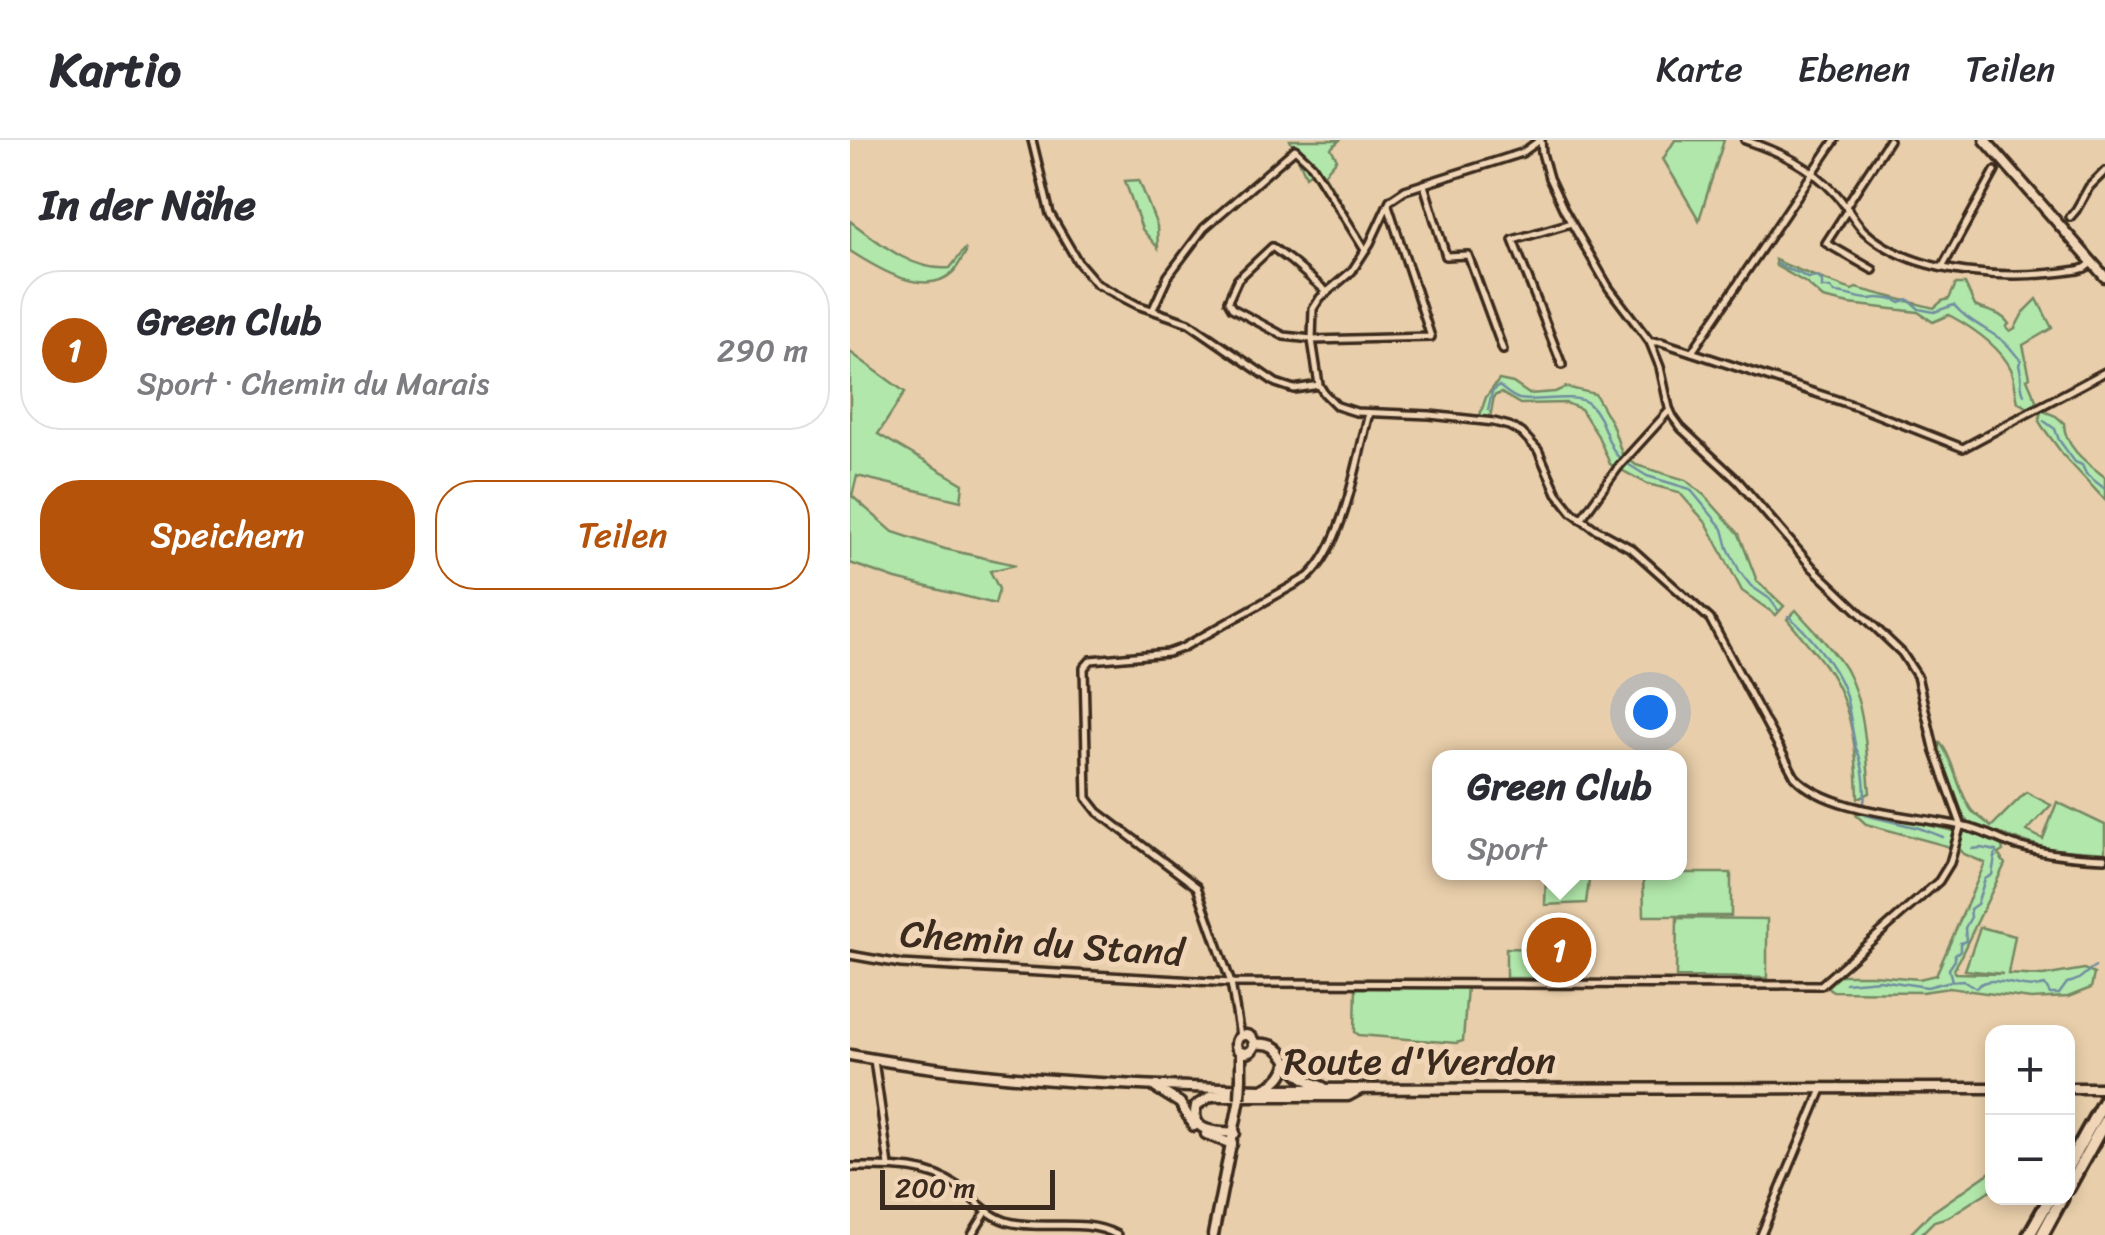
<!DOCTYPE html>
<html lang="de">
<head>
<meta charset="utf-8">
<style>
	body { margin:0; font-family:Sriracha,sans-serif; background:#f7f7f7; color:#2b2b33 }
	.controls { position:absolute; right:30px; bottom:30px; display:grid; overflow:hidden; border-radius:20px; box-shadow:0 5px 15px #0003 }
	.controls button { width:90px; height:90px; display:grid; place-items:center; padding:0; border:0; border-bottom:2px solid #e1e1e2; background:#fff; color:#2b2b33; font:50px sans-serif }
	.scale { position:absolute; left:30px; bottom:25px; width:175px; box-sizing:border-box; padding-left:10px; border:5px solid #3b2a1e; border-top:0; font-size:28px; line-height:35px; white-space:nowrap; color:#3b2a1e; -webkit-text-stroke:8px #f0d6b7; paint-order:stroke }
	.you { position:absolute; left:800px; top:572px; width:35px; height:35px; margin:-25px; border:8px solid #fff; border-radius:50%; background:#1a73e8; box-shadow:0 0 0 15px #1a73e833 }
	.badge { display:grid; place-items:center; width:65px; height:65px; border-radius:50%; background:#b45309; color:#fff; font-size:32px; font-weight:700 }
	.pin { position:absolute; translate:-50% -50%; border:5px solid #fff; box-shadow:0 2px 10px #0006 }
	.popup { position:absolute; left:582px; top:610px; width:255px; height:130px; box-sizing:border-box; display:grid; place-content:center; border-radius:20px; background:#fff; filter:drop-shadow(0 2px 8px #0005); font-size:32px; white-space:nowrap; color:#7c7c81 }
	.popup b { font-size:38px; color:#2b2b33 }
	.popup::after { content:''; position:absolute; left:50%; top:100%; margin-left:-20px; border:20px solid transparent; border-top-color:#fff }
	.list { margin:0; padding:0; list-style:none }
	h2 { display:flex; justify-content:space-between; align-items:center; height:130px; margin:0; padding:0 40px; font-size:42px }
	h2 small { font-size:32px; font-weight:400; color:#7c7c81 }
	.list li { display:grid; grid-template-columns:65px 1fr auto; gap:30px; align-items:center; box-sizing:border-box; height:160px; margin:0 20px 20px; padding:0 20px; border:2px solid #e1e1e2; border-radius:40px }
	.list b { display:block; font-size:38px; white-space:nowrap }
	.list p { margin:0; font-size:32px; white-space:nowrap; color:#7c7c81 }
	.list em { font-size:32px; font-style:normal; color:#7c7c81 }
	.actions { display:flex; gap:20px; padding:30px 40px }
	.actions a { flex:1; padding:22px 0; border:2px solid #b45309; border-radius:40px; text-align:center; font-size:35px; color:#b45309 }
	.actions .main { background:#b45309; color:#fff }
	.map { position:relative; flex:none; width:1255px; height:1095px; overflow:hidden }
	header { display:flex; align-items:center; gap:60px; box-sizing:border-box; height:140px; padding:0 50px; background:#fff; border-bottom:2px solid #e1e1e2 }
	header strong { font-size:48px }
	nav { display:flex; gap:55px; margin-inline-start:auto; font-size:35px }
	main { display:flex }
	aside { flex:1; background:#fff }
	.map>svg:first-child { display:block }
	.green { fill:#b1e7aa; stroke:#768864; stroke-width:2.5 }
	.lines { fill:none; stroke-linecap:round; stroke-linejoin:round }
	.stream { stroke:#708e9f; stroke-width:2.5 }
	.street-casing { stroke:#3b2a1e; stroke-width:12 }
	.secondary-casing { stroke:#3b2a1e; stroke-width:15 }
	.highway-casing { stroke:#3b2a1e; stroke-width:18 }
	.street { stroke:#f0d6b7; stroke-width:5 }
	.secondary { stroke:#f0d6b7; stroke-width:8 }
	.highway { stroke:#f0d6b7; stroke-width:10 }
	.secondary-bridge-casing { stroke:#3b2a1e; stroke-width:15; stroke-linecap:butt }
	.secondary-bridge { stroke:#f0d6b7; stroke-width:8 }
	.labels { text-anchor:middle; stroke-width:10; stroke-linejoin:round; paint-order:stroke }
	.street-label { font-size:38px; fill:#3b2a1e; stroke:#f0d6b7 }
</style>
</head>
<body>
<header>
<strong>Kartio</strong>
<nav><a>Karte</a><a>Ebenen</a><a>Teilen</a></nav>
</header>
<main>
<aside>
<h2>In der Nähe<small></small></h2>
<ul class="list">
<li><span class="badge">1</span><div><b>Green Club</b><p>Sport · Chemin du Marais</p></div><em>290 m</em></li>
</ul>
<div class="actions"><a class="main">Speichern</a><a>Teilen</a></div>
</aside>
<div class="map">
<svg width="1255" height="1095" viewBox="0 0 1255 1095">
	<rect width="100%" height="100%" fill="#e8ceaa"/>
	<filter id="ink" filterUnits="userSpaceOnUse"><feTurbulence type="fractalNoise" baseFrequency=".01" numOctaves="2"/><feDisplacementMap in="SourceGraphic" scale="20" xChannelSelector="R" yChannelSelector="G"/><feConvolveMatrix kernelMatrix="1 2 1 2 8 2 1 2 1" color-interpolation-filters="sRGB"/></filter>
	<g filter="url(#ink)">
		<g class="green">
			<polygon points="440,0 490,0 481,8 487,19 474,34 498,73 491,77 462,31 456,36"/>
			<polygon points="825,0 874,0 849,80 813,19"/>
			<polygon points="289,40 307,86 308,108 292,89 275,41"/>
			<path d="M0,81C28,102 63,132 100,128L115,109L116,112C112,118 108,127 103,132C75,159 25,127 0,111Z"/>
			<path d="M925,120C951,132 975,140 1002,150L1006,148L1084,168L1092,161L1099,159L1106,144H1115L1125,166C1138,172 1150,171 1159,184L1156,187L1160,191L1165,188L1173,173L1187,159L1202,188L1173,205L1180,237L1177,239L1189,267L1182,270L1168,262C1165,251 1165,238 1161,229C1149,205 1121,187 1099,175L1083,182L1068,172L999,164L973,158L956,143L926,126Z"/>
			<polygon points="0,212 55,252 28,294 113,344 111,361 7,336 2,356 43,392 95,409 166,425 140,431 149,449 145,464 46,439 0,423"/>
			<polygon points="649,240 663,243 679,254 705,252 716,247 745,254 762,284 772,314 786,325 836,340 854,355 889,394 907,441 934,466 926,475 892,451 857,384 829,352 798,344 760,324 748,296 731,269 716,263 670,264 651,253 644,256 640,278 629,278 636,257"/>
			<path d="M1191,270L1206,276L1214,283C1214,307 1237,323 1255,337V360L1214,316L1192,286L1189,281Z"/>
			<path d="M946,470C962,489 983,508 996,530C1016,567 1016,612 1020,653L1008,658C1007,625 1005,588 992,557C982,528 956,503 937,479Z"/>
			<path d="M1090,603C1102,615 1109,654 1122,671C1127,676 1136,681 1141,687L1176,652L1201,665L1177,691L1193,699L1207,662L1255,685V713L1199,709L1121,685L1114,678L1086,606Z"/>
			<polygon points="1010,669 1108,692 1105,703 1100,707 1016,684 1006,675"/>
			<polygon points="1117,690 1152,706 1153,711 1148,714 1155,724 1104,830 1105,833 1153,834 1115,830 1130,787 1165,796 1158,834 1193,836 1234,829 1244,834 1241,848 1218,857 1181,859 1099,848 1072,852 983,851 977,847 990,835 1023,835 1069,839 1086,835 1135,723 1114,714 1108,707 1112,692"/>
			<polygon points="696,733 740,733 736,763 695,765"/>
			<polygon points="793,733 881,733 881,776 794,776"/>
			<polygon points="827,778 917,779 917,838 826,837"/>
			<polygon points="656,808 688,809 688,838 656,838"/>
			<polygon points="506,844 617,846 613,901 606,903 509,895 505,892"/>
			<polygon points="1142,1031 1142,1049 1098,1077 1084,1081 1070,1095 1059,1095 1081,1073"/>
		</g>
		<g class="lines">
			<g class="stream">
				<path d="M928,124C937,132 948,130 957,138L968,137L972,141V148H980L985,153C996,153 1007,159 1019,159C1022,159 1025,158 1028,158C1033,158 1039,160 1045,159L1050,163L1059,160L1069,169L1084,172L1104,165C1116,180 1137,189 1153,201C1160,206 1164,214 1171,220L1169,225C1173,235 1169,244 1174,254"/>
				<path d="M638,270L642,252L649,246C654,250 662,257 669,259C687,263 726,252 739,264C756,280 755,304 771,320"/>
				<polyline points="1194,281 1205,289 1209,300 1225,322 1232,325 1236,334 1255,349"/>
				<polyline points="776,323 797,336 840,349 873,389 878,408 890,432 901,446 920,459 928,470"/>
				<path d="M938,476C957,491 985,525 994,550C1000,568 1001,586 1005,604C1005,609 1009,613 1010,618C1014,633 1016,648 1014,664"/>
				<polyline points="1014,675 1069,688 1093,697"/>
				<path d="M1122,709L1131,708L1146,711L1142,735L1135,739L1127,764L1120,769L1121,777L1115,788L1116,801L1110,803V811L1105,814V820L1099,829L1102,841L1113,840L1126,848C1141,830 1172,853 1195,845L1200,854H1209L1217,843C1234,840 1233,832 1245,827"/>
				<polyline points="995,843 1030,840 1077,847 1101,841"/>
			</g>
			<defs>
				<g id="street">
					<polyline points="182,0 200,74 228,122 247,144 287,165 339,183 426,243 444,249 469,245"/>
					<path d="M690,0L672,13L555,50L540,60L520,103L502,131L470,158L463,169L462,200L469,245L474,253L487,266L506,272L580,275L644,282L659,286L672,293L688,310L707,353L722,372L744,388L782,409L860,479L945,637C981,675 1071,675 1120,688C1135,692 1149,700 1164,705C1193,714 1224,717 1255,718"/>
					<path d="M895,0C930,12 961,26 986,54C997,66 1003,80 1014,91C1066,138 1163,140 1228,130L1235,128L1243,122"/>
					<polyline points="574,45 596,116 618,115 653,210"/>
					<polyline points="996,66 1039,0"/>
					<polyline points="998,69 976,103 1023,130"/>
					<polyline points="1220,77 1226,70 1239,47 1255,31"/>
					<polyline points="1093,126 1145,31"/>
					<polyline points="303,169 318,136 354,88 445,9 462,25 515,110"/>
					<polyline points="462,199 434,196 382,168 378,161 388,139 422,107 441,121 477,152"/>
					<polyline points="462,200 581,197 538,65"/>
					<polyline points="800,202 811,202 1008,267 1113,308 1255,232"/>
					<polyline points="842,212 985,0"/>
					<polyline points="712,225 663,100 721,83"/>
					<polyline points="731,379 770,325 819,271"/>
					<polyline points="0,815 51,824 381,843 971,845 1089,741 1100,723 1111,684 1085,612 1067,536 1052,513 963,428 888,341 831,288 823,277 819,268 810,227 800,202 759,148 714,70 699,38 692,13 691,0"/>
					<path d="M390,896L381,843L347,747L248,672L237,658L234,528L241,520L318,513L332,508L458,437C494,405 507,320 519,273"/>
					<polyline points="24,920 39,1026"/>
					<path d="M0,1027C37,1027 75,1024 107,1046C124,1058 137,1076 159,1082C194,1091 233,1077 267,1095"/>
					<polyline points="122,1095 137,1071"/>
					<polyline points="911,1095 973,947"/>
				</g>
				<g id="secondary">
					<polyline points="1135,0 1255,137"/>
					<circle cx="395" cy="904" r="9"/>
					<path d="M404,904C436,902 430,918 450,935C457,941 465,944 473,947"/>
					<path d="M0,915C137,940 274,946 413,949L1142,948"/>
					<polyline points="391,938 391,913"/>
					<path d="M416,947C429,941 433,936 438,922"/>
					<polyline points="306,948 330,963 344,986"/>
					<polyline points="1218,948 1255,948"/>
					<path d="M385,993C365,991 340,994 346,966L361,956H498L509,950"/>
					<polyline points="356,994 382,1004"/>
					<polyline points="363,1095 390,958"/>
				</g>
				<g id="highway">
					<polyline points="1218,1026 1255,959"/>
					<polyline points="1218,1048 1255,981"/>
					<polyline points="1179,1095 1200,1058"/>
					<polyline points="1192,1095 1212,1058"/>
				</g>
			</defs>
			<use href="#street" class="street-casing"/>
			<use href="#secondary" class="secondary-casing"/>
			<use href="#highway" class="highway-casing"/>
			<use href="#street" class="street"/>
			<use href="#secondary" class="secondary"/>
			<use href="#highway" class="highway"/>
			<defs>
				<polyline id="secondary-bridge" points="390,958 391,938"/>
			</defs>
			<use href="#secondary-bridge" class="secondary-bridge-casing"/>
			<use href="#secondary-bridge" class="secondary-bridge"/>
		</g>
	</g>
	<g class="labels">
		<g class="street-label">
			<text transform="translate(192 803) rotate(4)" y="13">Chemin du Stand</text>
			<text x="570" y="934">Route d'Yverdon</text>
		</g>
	</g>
</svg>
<div class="controls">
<button>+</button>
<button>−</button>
</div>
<div class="scale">200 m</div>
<div class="you"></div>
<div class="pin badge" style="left:709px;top:810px">1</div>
<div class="popup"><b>Green Club</b>Sport</div>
</div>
</main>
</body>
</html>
